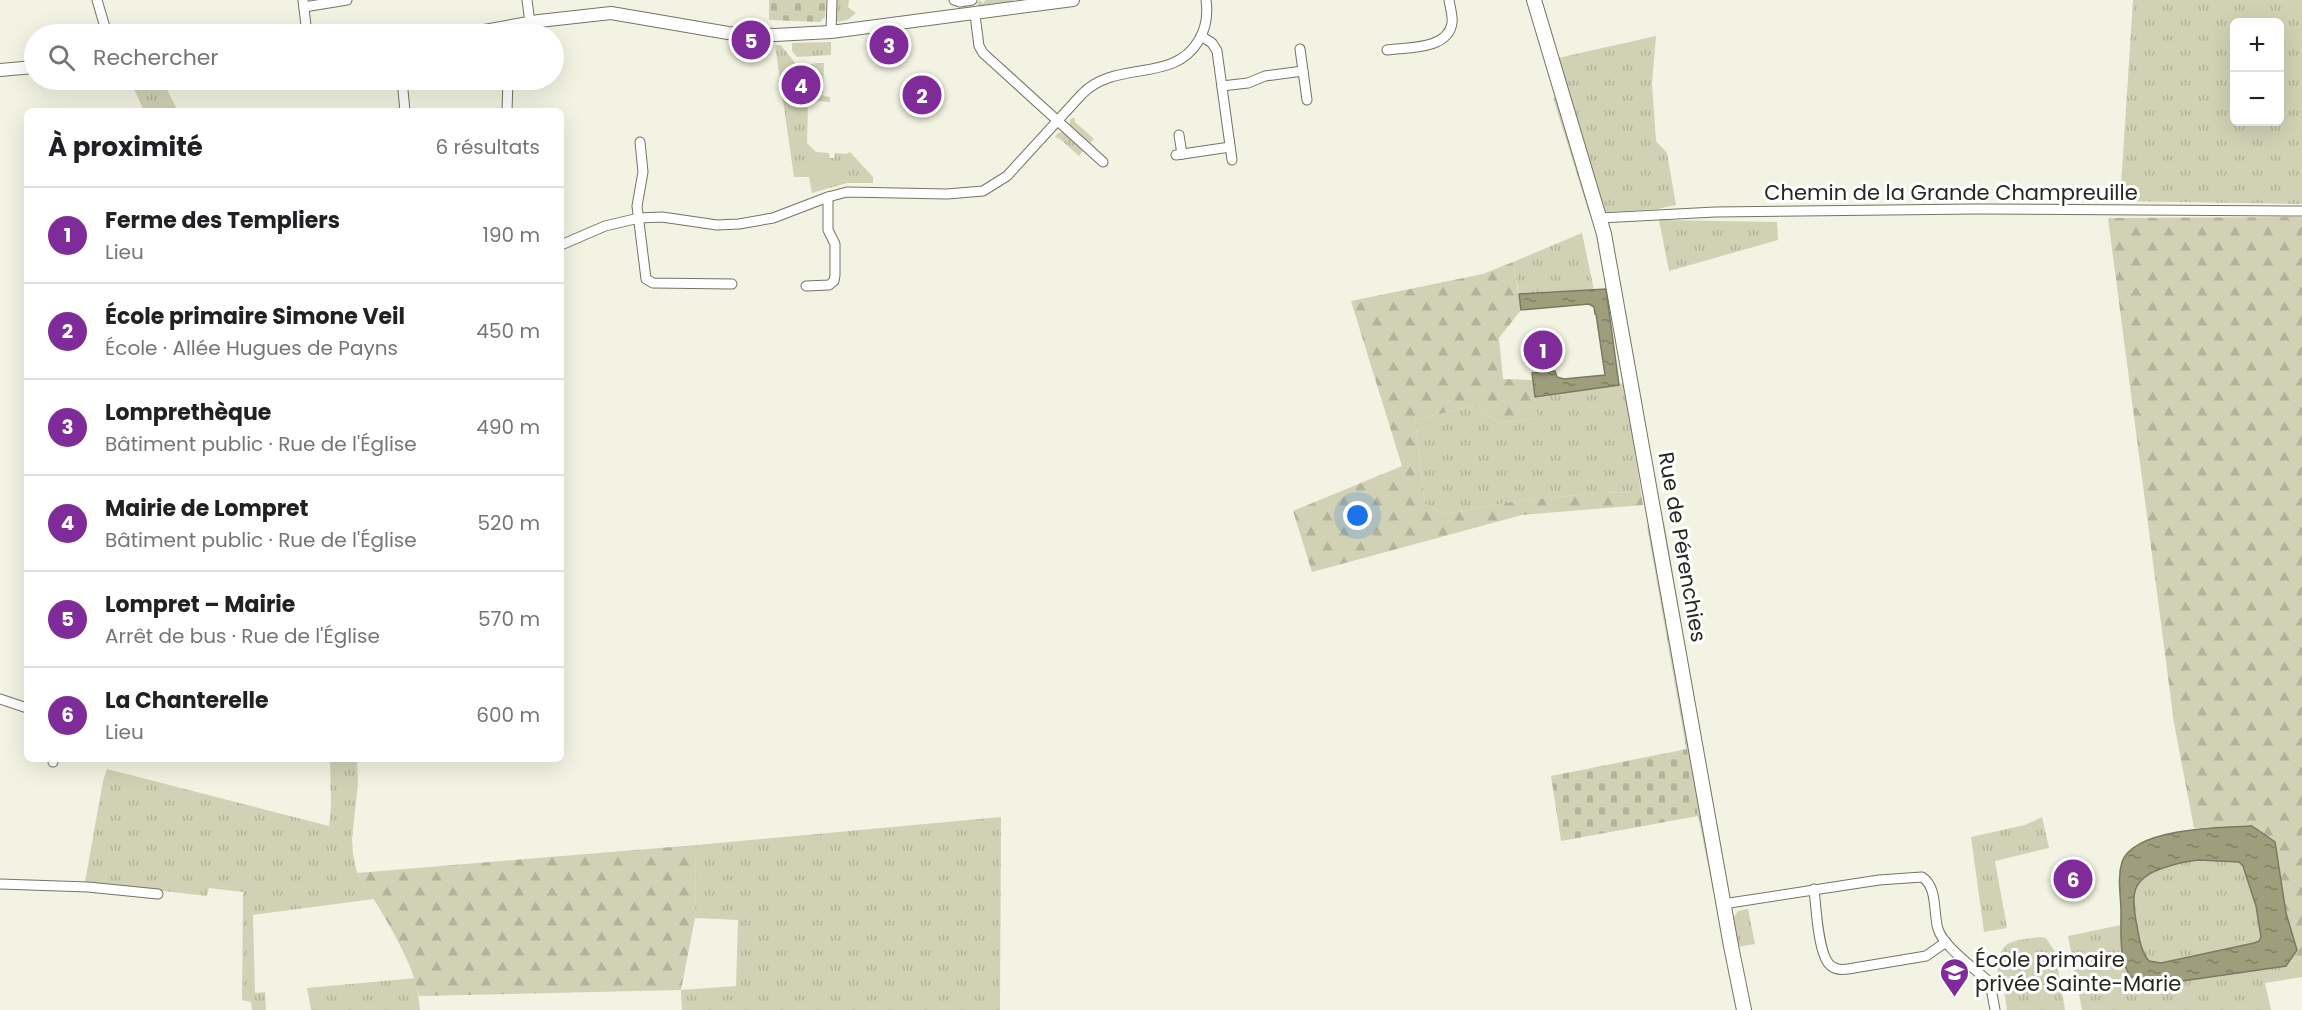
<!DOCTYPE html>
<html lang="fr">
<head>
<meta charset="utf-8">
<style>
	body { margin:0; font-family:Poppins,sans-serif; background:#f2f2f2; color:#202124 }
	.controls { position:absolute; right:18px; top:18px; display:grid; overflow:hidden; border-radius:9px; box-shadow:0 6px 24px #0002 }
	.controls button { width:54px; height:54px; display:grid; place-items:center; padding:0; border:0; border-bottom:2px solid #e0e0e0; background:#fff; color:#202124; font:30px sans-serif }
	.you { position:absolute; left:1358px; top:516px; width:21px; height:21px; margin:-15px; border:4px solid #fff; border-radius:50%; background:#1a73e8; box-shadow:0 0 0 9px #1a73e833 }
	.badge { display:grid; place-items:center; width:39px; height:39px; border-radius:50%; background:#7f2b9a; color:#fff; font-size:20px; font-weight:700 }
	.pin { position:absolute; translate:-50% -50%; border:3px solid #fff; box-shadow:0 2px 6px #0006 }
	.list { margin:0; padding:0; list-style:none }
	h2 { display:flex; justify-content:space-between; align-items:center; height:78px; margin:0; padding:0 24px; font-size:26px }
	h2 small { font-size:20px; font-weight:400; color:#757577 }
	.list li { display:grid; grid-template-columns:39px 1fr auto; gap:18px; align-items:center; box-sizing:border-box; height:96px; padding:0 24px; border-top:2px solid #e0e0e0 }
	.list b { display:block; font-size:22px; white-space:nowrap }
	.list p { margin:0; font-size:20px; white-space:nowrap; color:#757577 }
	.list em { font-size:20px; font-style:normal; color:#757577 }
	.icon { flex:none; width:33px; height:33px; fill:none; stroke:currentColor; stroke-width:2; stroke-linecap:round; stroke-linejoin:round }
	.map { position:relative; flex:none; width:2302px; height:1010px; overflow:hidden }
	.search { position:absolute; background:#fff; box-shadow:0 6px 24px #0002; left:24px; top:24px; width:540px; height:66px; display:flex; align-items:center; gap:15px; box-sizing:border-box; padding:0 21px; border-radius:33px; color:#757577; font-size:22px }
	.panel { position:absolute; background:#fff; box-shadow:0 6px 24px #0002; left:24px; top:108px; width:540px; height:654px; border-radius:9px }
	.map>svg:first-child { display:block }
	.grass { fill:url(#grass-tufts); fill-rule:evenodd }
	.forest { fill:url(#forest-firs) }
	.cemetery { fill:url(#cemetery-stones) }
	.pitch { fill:#d1d1b5 }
	.water { fill:url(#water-ripples); stroke:#7a7a61; stroke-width:1.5; fill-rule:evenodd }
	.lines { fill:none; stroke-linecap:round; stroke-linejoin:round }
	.minor-casing { stroke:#747465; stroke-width:11 }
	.tertiary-casing { stroke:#747465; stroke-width:14 }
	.secondary-casing { stroke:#747465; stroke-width:16 }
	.minor { stroke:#fff; stroke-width:9 }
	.tertiary { stroke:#fff; stroke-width:12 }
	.secondary { stroke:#fff; stroke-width:14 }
	.labels { text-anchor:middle; stroke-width:6; stroke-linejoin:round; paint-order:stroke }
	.street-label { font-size:21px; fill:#272721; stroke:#fff }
	.poi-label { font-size:21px; fill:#272721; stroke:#fff; text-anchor:start }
</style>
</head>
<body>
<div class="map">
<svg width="2302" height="1010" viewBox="0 0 2302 1010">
	<defs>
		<pattern id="grass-tufts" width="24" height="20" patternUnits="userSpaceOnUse" patternTransform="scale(1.5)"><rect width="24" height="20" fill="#d1d1b5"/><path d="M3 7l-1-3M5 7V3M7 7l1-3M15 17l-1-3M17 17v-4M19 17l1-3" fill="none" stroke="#b3b39b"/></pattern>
		<pattern id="forest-firs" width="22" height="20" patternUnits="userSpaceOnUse" patternTransform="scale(1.5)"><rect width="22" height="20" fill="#d1d1b5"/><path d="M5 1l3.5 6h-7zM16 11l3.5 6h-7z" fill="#b3b39b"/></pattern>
		<pattern id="cemetery-stones" width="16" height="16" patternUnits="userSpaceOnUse" patternTransform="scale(1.5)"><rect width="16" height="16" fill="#d1d1b5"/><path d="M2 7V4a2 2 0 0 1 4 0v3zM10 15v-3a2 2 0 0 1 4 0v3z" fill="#b3b39b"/></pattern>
		<pattern id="water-ripples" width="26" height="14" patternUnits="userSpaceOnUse" patternTransform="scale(1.5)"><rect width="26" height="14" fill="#9e9d7c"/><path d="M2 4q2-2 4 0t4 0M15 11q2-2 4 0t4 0" fill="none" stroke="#818065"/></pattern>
	</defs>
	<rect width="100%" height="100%" fill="#f3f3e3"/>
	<g class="grass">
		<polygon points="837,0 849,0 848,7 856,13 847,20 836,22"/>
		<polygon points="979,0 983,3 986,0 1013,0 1013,3 980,7 977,4"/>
		<path d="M2133,0H2302V204L2120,201ZM2234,22H2280V122H2234Z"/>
		<polygon points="1656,36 1652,84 1656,141 1667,153 1676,205 1657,209 1589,213 1553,98 1570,94 1558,58"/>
		<polygon points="831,42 831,55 797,57 792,51 792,43"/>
		<polygon points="775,45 781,45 796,64 792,65 791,69 786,69 787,99 790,99 790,106 799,106 800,103 803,103 808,108 807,143 816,152 829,153 830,158 834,158 835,153 847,154 850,152 873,177 873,183 847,183 812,193 809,177 794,177"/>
		<polygon points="817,63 824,63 823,96 830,97 830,102 818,101 816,103 806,92 814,92 815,75 809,74 810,64"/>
		<polygon points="130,80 162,80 178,111 144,111"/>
		<polygon points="1074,117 1075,122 1094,139 1089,144 1070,127 1070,120"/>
		<polygon points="1065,132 1084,150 1079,156 1060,139 1055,137 1058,133"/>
		<polygon points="1659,220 1777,222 1778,240 1669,271"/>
		<polygon points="1582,233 1594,290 1519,294 1513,262"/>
		<polygon points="1624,383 1641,492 1599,493 1517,501 1447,514 1425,504 1415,420 1473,406 1500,423 1538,418 1535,397"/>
		<polygon points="1664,522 1727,888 1713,890 1698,816 1647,526"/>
		<polygon points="330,759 357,759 358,784 352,839 353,854 357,873 374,899 253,915 255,993 265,992 266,1010 252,1010 251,1002 242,1000 243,892 209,888 207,896 85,882 103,781 107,769 329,826 331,807"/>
		<polygon points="1001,817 1000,1010 682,1010 681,990 736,986 738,920 695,918 696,845"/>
		<polygon points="2042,817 2049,848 1995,861 2007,928 1984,932 1971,837 2025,825"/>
		<path d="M2199,860L2239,862L2243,866L2256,906L2261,937L2259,941L2254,943L2161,963L2149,961C2141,952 2139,937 2137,925C2131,895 2130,879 2162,868C2174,864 2186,861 2199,860Z"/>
		<polygon points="1748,909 1755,944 1738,947 1734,917 1738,911"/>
		<polygon points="2121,925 2120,934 2142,982 2286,966 2290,962 2302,959 2302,977 2265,983 2271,1010 2082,1010 2068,936"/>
		<path d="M2040,937L2046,938L2055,952L2065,1010H2007L2004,989L1997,980C2000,941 2002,942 2040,937Z"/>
		<polygon points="416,978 420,1010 311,1010 307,988"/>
	</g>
	<g class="forest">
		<polygon points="2302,217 2302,959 2290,962 2297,950 2286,913 2275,842 2252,826 2194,828 2174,723 2108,218"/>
		<polygon points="1513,262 1521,310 1499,338 1503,379 1533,380 1538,418 1500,423 1473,406 1415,420 1425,504 1447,514 1517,501 1599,493 1641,492 1643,505 1522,515 1312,572 1293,511 1402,466 1351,301 1483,274"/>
		<path d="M696,845L695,918L681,990L419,996C413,960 378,905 357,873Z"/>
	</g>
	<g class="cemetery">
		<polygon points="769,0 826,0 825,17 820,22 769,20"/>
		<polygon points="1687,749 1698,816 1561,841 1551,776"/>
	</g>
	<polygon class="pitch" points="812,161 823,161 823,177 813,177"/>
	<g class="water">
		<polygon points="1606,289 1619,385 1535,397 1532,373 1555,371 1557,377 1564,379 1605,375 1596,314 1595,314 1594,307 1589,304 1521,310 1519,294"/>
		<path d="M2252,826L2275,842L2286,913L2297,950L2286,966L2162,984L2160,981L2141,982L2130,976C2119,959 2121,932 2121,912C2121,896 2117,878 2122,862C2134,828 2222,827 2252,826ZM2199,860L2239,862L2243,866L2256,906L2261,937L2259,941L2254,943L2161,963L2149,961C2141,952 2139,937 2137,926C2131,896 2130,879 2163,868C2175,864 2186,861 2199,860Z"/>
	</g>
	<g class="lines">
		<defs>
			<g id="minor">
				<polyline points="97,0 107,34"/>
				<polyline points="303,0 307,34"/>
				<polyline points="527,0 530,23"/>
				<polyline points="954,0 960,2 972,0"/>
				<polyline points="304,7 347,0"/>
				<polyline points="975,15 979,46 983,53 1103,162"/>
				<polyline points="831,32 832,0"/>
				<polyline points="1201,36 1212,43 1217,51 1232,160"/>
				<polyline points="1300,49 1307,100"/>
				<path d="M1387,50C1407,47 1448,50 1452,23C1453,16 1450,7 1449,0"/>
				<polyline points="402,80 405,111"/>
				<polyline points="1222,86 1248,83 1265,76 1303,71"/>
				<polyline points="507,111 508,80"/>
				<polyline points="1179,135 1182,154"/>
				<polyline points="640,142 643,172 637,206 646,279 653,283 732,284"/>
				<polyline points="1176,155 1230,147"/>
				<polyline points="1600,218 1715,212 1975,209 2302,211"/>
				<path d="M561,245L605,226L639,218L662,217L717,225L739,224L773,218L828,197L847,192L947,194L983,191L1007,176L1082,94C1116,59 1174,84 1199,40C1206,28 1208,14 1206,0"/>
				<polyline points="806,286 829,285 834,281 835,275 835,244 828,230 828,197"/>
				<polyline points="0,699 27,708"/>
				<polyline points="53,762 53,759"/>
				<polyline points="0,884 88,887 158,894"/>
				<path d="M1814,889C1816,906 1818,954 1830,965C1835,970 1841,970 1848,969L1926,956L1946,942"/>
				<path d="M1723,904L1879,880L1922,877C1938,887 1933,913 1938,929C1943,946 1974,968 1987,980L1991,988L1995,1010"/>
			</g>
			<g id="tertiary">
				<polyline points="468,34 539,21 611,13 728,33 775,35 831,32 1073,0"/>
				<polyline points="0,70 34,67"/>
			</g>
			<polyline id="secondary" points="1534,0 1604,234 1731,946 1744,1010"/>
		</defs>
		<use href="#minor" class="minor-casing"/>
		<use href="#tertiary" class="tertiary-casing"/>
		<use href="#secondary" class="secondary-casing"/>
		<use href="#minor" class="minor"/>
		<use href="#tertiary" class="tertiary"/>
		<use href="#secondary" class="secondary"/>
	</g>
	<defs>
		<symbol id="school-pin" viewBox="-11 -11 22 30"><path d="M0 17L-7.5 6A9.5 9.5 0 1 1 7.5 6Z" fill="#7f2b9a" stroke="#fff"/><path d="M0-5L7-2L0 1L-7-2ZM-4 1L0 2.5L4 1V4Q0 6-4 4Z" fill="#fff"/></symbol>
	</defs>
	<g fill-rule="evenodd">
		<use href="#school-pin" x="1938" y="956" width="33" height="45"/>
	</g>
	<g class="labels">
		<g class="street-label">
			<text x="1951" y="200">Chemin de la Grande Champreuille</text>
			<text transform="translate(1682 547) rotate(80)" y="7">Rue de Pérenchies</text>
		</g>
		<g class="poi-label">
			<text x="1975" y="967">École primaire<tspan x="1975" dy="24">privée Sainte-Marie</tspan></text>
		</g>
	</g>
</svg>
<div class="controls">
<button>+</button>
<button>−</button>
</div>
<div class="you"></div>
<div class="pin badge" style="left:1543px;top:350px">1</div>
<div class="pin badge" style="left:922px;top:95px">2</div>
<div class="pin badge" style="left:889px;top:45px">3</div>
<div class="pin badge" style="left:801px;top:85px">4</div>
<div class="pin badge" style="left:751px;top:40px">5</div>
<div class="pin badge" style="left:2073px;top:879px">6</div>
<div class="search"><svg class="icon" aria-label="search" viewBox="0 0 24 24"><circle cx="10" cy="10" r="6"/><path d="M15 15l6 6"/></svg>Rechercher</div>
<section class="panel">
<h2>À proximité<small>6 résultats</small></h2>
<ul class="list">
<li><span class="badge">1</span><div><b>Ferme des Templiers</b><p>Lieu</p></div><em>190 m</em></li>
<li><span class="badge">2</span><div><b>École primaire Simone Veil</b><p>École · Allée Hugues de Payns</p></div><em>450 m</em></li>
<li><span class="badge">3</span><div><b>Lomprethèque</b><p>Bâtiment public · Rue de l'Église</p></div><em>490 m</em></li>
<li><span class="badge">4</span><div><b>Mairie de Lompret</b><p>Bâtiment public · Rue de l'Église</p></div><em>520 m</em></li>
<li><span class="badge">5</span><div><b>Lompret – Mairie</b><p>Arrêt de bus · Rue de l'Église</p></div><em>570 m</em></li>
<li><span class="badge">6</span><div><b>La Chanterelle</b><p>Lieu</p></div><em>600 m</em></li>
</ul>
</section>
</div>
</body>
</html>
